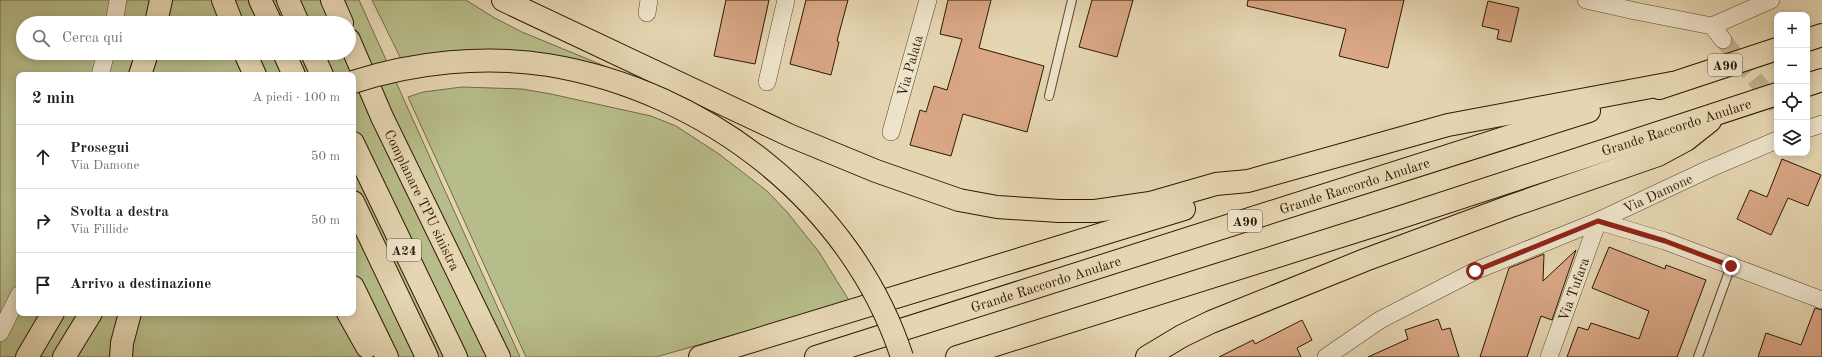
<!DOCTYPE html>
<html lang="it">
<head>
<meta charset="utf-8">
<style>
	body { margin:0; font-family:"Old Standard TT",serif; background:#f2f2f2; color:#202124 }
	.controls { position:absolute; right:12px; top:12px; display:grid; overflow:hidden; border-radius:8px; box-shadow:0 2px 10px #0003 }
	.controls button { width:36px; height:36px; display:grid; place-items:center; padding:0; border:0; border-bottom:1px solid #e0e0e0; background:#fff; color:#202124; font:20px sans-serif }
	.stop { position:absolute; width:12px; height:12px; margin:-9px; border:3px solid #8f2418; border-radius:50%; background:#fff }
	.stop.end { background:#8f2418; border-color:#fff; box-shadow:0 1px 4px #0008 }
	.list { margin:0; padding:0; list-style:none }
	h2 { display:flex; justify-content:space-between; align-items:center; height:52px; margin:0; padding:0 16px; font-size:17px }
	h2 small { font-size:13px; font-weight:400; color:#757577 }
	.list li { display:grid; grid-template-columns:26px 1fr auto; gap:12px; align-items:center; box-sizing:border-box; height:64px; padding:0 16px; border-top:1px solid #e0e0e0 }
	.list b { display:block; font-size:15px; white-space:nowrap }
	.list p { margin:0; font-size:13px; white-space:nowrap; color:#757577 }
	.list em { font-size:13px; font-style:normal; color:#757577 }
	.icon { flex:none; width:22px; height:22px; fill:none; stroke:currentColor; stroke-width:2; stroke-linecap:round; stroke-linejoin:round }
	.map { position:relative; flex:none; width:1822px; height:357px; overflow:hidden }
	.search { position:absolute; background:#fff; box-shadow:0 2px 10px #0003; left:16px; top:16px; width:340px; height:44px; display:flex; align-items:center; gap:10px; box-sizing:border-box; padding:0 14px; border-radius:22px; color:#757577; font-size:15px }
	.panel { position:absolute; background:#fff; box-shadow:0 2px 10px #0003; left:16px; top:72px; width:340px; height:244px; border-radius:8px }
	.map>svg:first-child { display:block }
	.green { fill:#b7bd8a; stroke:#726b46; fill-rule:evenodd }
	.building { fill:#d9a786; stroke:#2d1901 }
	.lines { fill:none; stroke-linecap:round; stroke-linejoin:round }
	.street-tunnel { stroke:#c0af8e; stroke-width:17; stroke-dasharray:17 8; stroke-linecap:butt }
	.lane-casing { stroke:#5b482d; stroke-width:10 }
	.street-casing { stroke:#5b482d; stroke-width:18 }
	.highway-casing { stroke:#2d1901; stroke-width:24 }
	.lane { stroke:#eee4cc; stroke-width:8 }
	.street { stroke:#eee4cc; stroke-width:17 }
	.highway { stroke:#e5d5b1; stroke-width:22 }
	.highway-bridge-casing { stroke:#2d1901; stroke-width:24; stroke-linecap:butt }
	.highway-bridge { stroke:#e5d5b1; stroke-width:22 }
	.route { stroke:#8f2418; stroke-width:5 }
	.labels { text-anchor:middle; stroke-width:3; stroke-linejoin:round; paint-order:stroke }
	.shield { fill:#eee4cc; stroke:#67563e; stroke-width:1 }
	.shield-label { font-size:13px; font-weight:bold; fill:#2d1901 }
	.street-label { font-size:14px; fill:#2d1901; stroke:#eee4cc }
</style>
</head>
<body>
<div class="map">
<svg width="1822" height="357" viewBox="0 0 1822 357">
	<rect width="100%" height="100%" fill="#e5d5b1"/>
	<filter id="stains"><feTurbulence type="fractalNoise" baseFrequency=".005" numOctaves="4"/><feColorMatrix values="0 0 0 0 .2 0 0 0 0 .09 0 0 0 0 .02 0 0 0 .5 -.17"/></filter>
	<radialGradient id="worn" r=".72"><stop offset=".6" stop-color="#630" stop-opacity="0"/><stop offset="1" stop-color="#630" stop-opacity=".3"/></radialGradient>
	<g class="green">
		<path d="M0,0H359L520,357H0ZM23,23H349V53H23ZM19,75H353V313H19Z"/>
		<polygon points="372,0 466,0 493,17 522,32 607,67 552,55 401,59"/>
		<polygon points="462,87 522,89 551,94 651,116 676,126 719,154 767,191 787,212 819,252 850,302 656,357 526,357 408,97 423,92"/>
	</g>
	<g class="building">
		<polygon points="726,0 769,0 755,64 714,56"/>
		<polygon points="806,0 848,0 837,41 839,42 831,75 790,64"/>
		<polygon points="948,0 991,0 979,48 1044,66 1027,132 963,114 951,156 910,145 920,110 926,112 934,86 947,90 962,39 940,34"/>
		<polygon points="1092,0 1133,0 1117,57 1079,47"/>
		<polygon points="1248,0 1404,0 1388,68 1339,56 1346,29 1247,6"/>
		<polygon points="1488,1 1519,8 1511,42 1497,39 1499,30 1482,26"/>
		<polygon points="1782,159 1821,175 1808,206 1788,198 1771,235 1737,219 1750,190 1767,197"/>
		<polygon points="1609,247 1665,269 1666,265 1706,280 1677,357 1567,357 1578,327 1588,330 1591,323 1639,339 1649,311 1592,288"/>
		<polygon points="1576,250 1552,320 1541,316 1527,357 1480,357 1509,268 1544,254 1543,281"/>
		<polygon points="1815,308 1822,310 1822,357 1758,357 1766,333 1801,345"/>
		<polygon points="1438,319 1442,330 1450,328 1459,357 1368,357 1408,339 1405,330"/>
		<polygon points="1302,320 1312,340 1297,348 1301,357 1219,357 1253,340 1255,344"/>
	</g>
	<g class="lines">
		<polyline class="street-tunnel" points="1723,40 1777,106"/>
		<defs>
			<g id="lane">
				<polyline points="1049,96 1072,0"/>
				<polyline points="1698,357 1731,266"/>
			</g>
			<g id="street">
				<polyline points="1586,0 1635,11 1712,26 1723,40"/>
				<polyline points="647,13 649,0"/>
				<polyline points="114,23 118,0"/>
				<polyline points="1712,26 1771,0"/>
				<polyline points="100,75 106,53"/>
				<polyline points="767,82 786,0"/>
				<polyline points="1807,129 1822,124"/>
				<path id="s1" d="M891,132L928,0"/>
				<polyline points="0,333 19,295"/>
				<path id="s2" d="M1326,357L1380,320L1475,271L1598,221L1711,168L1777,140"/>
				<path id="s3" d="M1549,357L1598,221L1665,241L1822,300"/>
			</g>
			<g id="highway">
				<polyline points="223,0 232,23"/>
				<polyline points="260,0 271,23"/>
				<polyline points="288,0 298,23"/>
				<polyline points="332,0 342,23"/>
				<polyline points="503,0 791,136 876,171 959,200 997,207 1059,211 1095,211 1150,203 1216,184 1248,181 1448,125 1672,83"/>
				<polyline points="156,23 161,0"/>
				<path id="s4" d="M349,40L382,117L499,357"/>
				<polyline points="1807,40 1822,35"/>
				<polyline points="245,53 255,75"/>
				<polyline points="284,53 294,75"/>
				<polyline points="312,53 322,75"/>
				<polyline points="140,75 147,53"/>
				<polyline points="1807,85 1822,80"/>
				<polyline points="1659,88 1777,49"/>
				<polyline points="353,143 456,357"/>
				<polyline points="353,202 427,357"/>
				<polyline points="353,287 387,357"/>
				<polyline points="348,313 367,347"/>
				<polyline points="27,357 53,313"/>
				<polyline points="64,357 91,313"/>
				<polyline points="121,357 122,343 130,313"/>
				<polyline points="700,357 1184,209"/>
				<path id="s5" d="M816,357L1589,111"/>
				<path id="s6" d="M957,357L1398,218L1777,94"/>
				<polyline points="1147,357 1182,336 1211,322 1365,260 1511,206 1658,155 1686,140 1710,121"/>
			</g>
		</defs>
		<use href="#lane" class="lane-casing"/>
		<use href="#street" class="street-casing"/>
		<use href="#highway" class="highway-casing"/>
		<use href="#lane" class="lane"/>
		<use href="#street" class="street"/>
		<use href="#highway" class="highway"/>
		<defs>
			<path id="highway-bridge" d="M353,82C415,62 484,55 548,65C706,91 852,203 902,357"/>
		</defs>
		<use href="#highway-bridge" class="highway-bridge-casing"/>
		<use href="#highway-bridge" class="highway-bridge"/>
	</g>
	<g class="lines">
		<polyline class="route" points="1475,271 1598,221 1665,241 1731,266"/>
	</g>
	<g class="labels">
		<g class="shield">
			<rect x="1708" y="54" width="34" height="22" rx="3"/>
			<rect x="1228" y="210" width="34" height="22" rx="3"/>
			<rect x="387" y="239" width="34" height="22" rx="3"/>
		</g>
		<g class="shield-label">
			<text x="1725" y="70">A90</text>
			<text x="1245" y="226">A90</text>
			<text x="404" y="255">A24</text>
		</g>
		<g class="street-label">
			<text dy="5" stroke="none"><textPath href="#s1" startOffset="69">Via Palata</textPath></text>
			<text dy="5" stroke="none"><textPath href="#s6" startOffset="755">Grande Raccordo Anulare</textPath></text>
			<text dy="5" stroke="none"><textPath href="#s5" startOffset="565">Grande Raccordo Anulare</textPath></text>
			<text dy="5" stroke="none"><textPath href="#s2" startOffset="371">Via Damone</textPath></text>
			<text dy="5" stroke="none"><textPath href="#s4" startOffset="176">Complanare TPU sinistra</textPath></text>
			<text dy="5" stroke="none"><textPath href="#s5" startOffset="241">Grande Raccordo Anulare</textPath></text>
			<text dy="5" stroke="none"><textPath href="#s3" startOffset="72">Via Tufara</textPath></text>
		</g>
	</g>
	<rect width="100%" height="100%" filter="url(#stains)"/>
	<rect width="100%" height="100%" fill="url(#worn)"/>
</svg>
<div class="controls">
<button>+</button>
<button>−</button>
<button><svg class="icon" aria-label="locate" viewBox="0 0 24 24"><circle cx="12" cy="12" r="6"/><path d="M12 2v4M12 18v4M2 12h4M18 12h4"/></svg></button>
<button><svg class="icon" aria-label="layers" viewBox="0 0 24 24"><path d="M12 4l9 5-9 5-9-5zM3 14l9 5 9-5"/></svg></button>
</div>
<div class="stop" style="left:1475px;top:271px"></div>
<div class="stop end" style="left:1731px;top:266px"></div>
<div class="search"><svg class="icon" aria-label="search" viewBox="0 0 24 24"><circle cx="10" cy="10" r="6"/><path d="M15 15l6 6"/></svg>Cerca qui</div>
<section class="panel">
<h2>2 min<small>A piedi · 100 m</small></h2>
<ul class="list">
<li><svg class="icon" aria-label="ahead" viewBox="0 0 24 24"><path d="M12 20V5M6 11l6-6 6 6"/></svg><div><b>Prosegui</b><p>Via Damone</p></div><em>50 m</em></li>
<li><svg class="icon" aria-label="right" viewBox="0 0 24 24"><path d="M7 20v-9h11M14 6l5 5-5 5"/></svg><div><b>Svolta a destra</b><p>Via Fillide</p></div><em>50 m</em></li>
<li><svg class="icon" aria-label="arrive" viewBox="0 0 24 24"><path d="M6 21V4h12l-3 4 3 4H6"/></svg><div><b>Arrivo a destinazione</b></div></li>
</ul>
</section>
</div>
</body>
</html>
